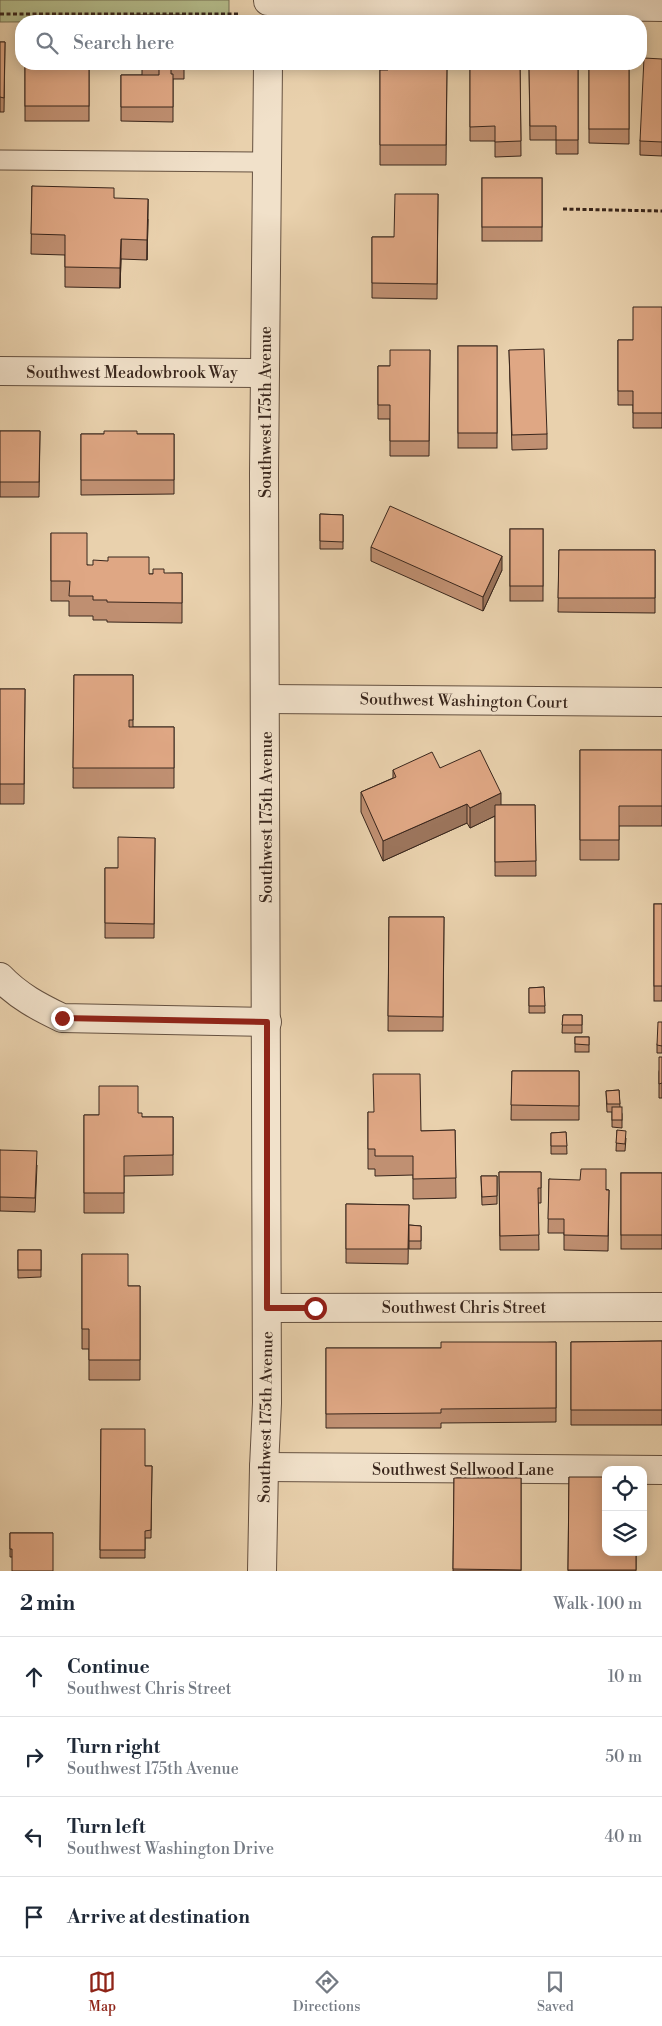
<!DOCTYPE html>
<html lang="en">
<head>
<meta charset="utf-8">
<style>
	body { margin:0; font-family:"Libre Bodoni",serif; background:#f6f6f7; color:#1f2937 }
	.controls { position:absolute; right:15px; bottom:15px; display:grid; overflow:hidden; border-radius:10px; box-shadow:0 2px 12px #0003 }
	.controls button { width:45px; height:45px; display:grid; place-items:center; padding:0; border:0; border-bottom:1px solid #e0e1e3; background:#fff; color:#1f2937; font:25px sans-serif }
	.stop { position:absolute; width:15px; height:15px; margin:-11px; border:4px solid #8f2418; border-radius:50%; background:#fff }
	.stop.end { background:#8f2418; border-color:#fff; box-shadow:0 1px 5px #0008 }
	.list { margin:0; padding:0; list-style:none }
	h2 { display:flex; justify-content:space-between; align-items:center; height:65px; margin:0; padding:0 20px; font-size:21px }
	h2 small { font-size:16px; font-weight:400; color:#747a83 }
	.list li { display:grid; grid-template-columns:32px 1fr auto; gap:15px; align-items:center; box-sizing:border-box; height:80px; padding:0 20px; border-top:1px solid #e0e1e3 }
	.list b { display:block; font-size:19px; white-space:nowrap }
	.list p { margin:0; font-size:16px; white-space:nowrap; color:#747a83 }
	.list em { font-size:16px; font-style:normal; color:#747a83 }
	.icon { flex:none; width:28px; height:28px; fill:none; stroke:currentColor; stroke-width:2; stroke-linecap:round; stroke-linejoin:round }
	.map { position:relative; flex:none; width:662px; height:1571px; overflow:hidden }
	.search { position:absolute; background:#fff; box-shadow:0 2px 12px #0003; left:15px; right:15px; top:15px; height:55px; display:flex; align-items:center; gap:12px; box-sizing:border-box; padding:0 18px; border-radius:20px; color:#747a83; font-size:19px }
	.sheet { height:385px; background:#fff }
	nav { display:flex; justify-content:space-around; align-items:center; box-sizing:border-box; height:70px; border-top:1px solid #e0e1e3; background:#fff; font-size:14px; color:#747a83 }
	nav a { display:grid; justify-items:center; gap:2px }
	nav .on { color:#8f2418 }
	.map>svg:first-child { display:block }
	.green { fill:#b4bc8b; stroke:#767154 }
	.lines { fill:none; stroke-linecap:round; stroke-linejoin:round }
	.service-casing { stroke:#655140; stroke-width:21 }
	.minor-casing { stroke:#655140; stroke-width:30 }
	.path { stroke:#39261c; stroke-width:3; stroke-dasharray:4 2.5; stroke-linecap:butt }
	.service { stroke:#f1e1ca; stroke-width:19 }
	.minor { stroke:#f1e1ca; stroke-width:28 }
	.wall { fill:#c09072; stroke:#39261c }
	.shaded-wall { fill:#9c755c; stroke:#39261c }
	.building { fill:#dfa784; stroke:#39261c }
	.route { stroke:#8f2418; stroke-width:6 }
	.labels { text-anchor:middle; stroke-width:5; stroke-linejoin:round; paint-order:stroke }
	.street-label { font-size:16px; fill:#39261c; stroke:#f1e1ca }
</style>
</head>
<body>
<div class="map">
<svg width="662" height="1571" viewBox="0 0 662 1571">
	<rect width="100%" height="100%" fill="#e9d1ad"/>
	<filter id="stains"><feTurbulence type="fractalNoise" baseFrequency=".004" numOctaves="4"/><feColorMatrix values="0 0 0 0 .2 0 0 0 0 .09 0 0 0 0 .02 0 0 0 .5 -.17"/></filter>
	<radialGradient id="worn" r=".72"><stop offset=".6" stop-color="#630" stop-opacity="0"/><stop offset="1" stop-color="#630" stop-opacity=".3"/></radialGradient>
	<polygon class="green" points="0,0 229,0 229,21 0,22"/>
	<g class="lines">
		<defs>
			<polyline id="service" points="0,160 267,162"/>
			<g id="minor">
				<polyline points="268,1 662,7"/>
				<polyline points="0,371 265,373"/>
				<polyline points="265,699 662,702"/>
				<path d="M0,977C18,996 39,1007 62,1018L267,1022"/>
				<polyline points="267,1308 662,1307"/>
				<polyline points="264,1467 662,1470"/>
				<polyline points="262,1571 264,1467 267,1403 264,474 268,64"/>
			</g>
		</defs>
		<use href="#service" class="service-casing"/>
		<use href="#minor" class="minor-casing"/>
		<g class="path">
			<polyline points="0,14 239,14"/>
			<polyline points="563,209 662,211"/>
		</g>
		<use href="#service" class="service"/>
		<use href="#minor" class="minor"/>
	</g>
	<g class="wall">
		<polygon points="0,42 5,42 4,112 0,112"/>
		<polygon points="662,59 662,156 640,155 640,141"/>
		<rect x="25" y="64" width="64" height="57"/>
		<polygon points="142,64 184,64 184,79 173,79 173,122 121,121 121,75 142,75"/>
		<polygon points="447,64 446,165 380,165 380,70 388,70"/>
		<polygon points="470,64 520,64 521,156 495,157 495,141 470,141"/>
		<polygon points="529,64 578,64 578,154 556,154 556,140 530,140"/>
		<polygon points="589,64 629,64 629,144 589,143"/>
		<rect x="482" y="178" width="60" height="63"/>
		<polygon points="32,186 114,198 148,219 147,260 121,259 120,288 65,287 65,255 31,254"/>
		<polygon points="438,194 437,299 372,298 372,237 394,237"/>
		<polygon points="662,307 662,428 633,428 633,405 618,405 618,340 633,340"/>
		<rect x="458" y="346" width="39" height="102"/>
		<polygon points="430,350 429,456 390,456 390,419 378,419 378,366 390,366"/>
		<polygon points="509,350 547,434 547,449 512,450"/>
		<polygon points="0,431 40,431 39,497 0,497"/>
		<polygon points="81,434 174,434 174,494 81,495"/>
		<polygon points="320,514 343,515 343,549 320,549"/>
		<rect x="510" y="529" width="33" height="72"/>
		<polygon points="51,533 87,565 149,574 182,573 182,623 107,622 107,620 93,620 93,616 69,616 69,601 51,601"/>
		<polygon points="371,547 502,570 483,611 371,561"/>
		<polygon points="559,550 655,550 655,613 558,612"/>
		<polygon points="74,675 133,675 133,727 174,727 174,788 73,788"/>
		<polygon points="0,689 25,689 24,804 0,804"/>
		<polygon points="580,750 662,750 662,826 619,826 619,860 580,860"/>
		<polygon points="440,768 501,805 535,805 536,876 495,876 495,816 470,828 467,823 383,861 361,812 361,792 393,778 393,770"/>
		<polygon points="155,838 154,938 105,938 105,868 118,868"/>
		<rect x="654" y="904" width="8" height="97"/>
		<polygon points="389,917 444,917 443,1031 388,1031"/>
		<polygon points="544,987 545,1013 529,1013 529,988"/>
		<polygon points="563,1015 582,1015 582,1033 562,1033"/>
		<polygon points="662,1022 662,1053 657,1053 657,1045"/>
		<rect x="575" y="1037" width="14" height="15"/>
		<polygon points="662,1057 662,1098 659,1098 659,1072"/>
		<polygon points="512,1071 579,1071 579,1120 511,1120"/>
		<polygon points="619,1090 620,1107 622,1114 622,1128 612,1127 612,1112 607,1112 606,1091"/>
		<polygon points="368,1112 421,1131 455,1130 456,1198 413,1199 413,1175 375,1176 375,1169 368,1169"/>
		<polygon points="138,1113 142,1117 173,1117 173,1175 124,1176 124,1213 84,1213 84,1115 99,1115"/>
		<polygon points="617,1130 626,1138 625,1151 616,1151"/>
		<polygon points="566,1132 567,1154 551,1154 551,1133"/>
		<polygon points="0,1150 37,1165 35,1212 0,1211"/>
		<polygon points="499,1172 541,1172 541,1203 538,1203 539,1250 500,1250"/>
		<rect x="621" y="1173" width="41" height="76"/>
		<polygon points="481,1176 497,1176 497,1204 482,1205"/>
		<polygon points="549,1179 609,1190 608,1251 564,1250 564,1233 548,1233"/>
		<polygon points="346,1204 409,1205 408,1264 346,1263"/>
		<polygon points="409,1225 421,1226 421,1249 409,1249"/>
		<polygon points="18,1250 41,1250 41,1277 18,1278"/>
		<polygon points="82,1254 128,1286 140,1286 140,1380 89,1380 89,1349 82,1349"/>
		<polygon points="662,1341 662,1425 571,1425 571,1342"/>
		<polygon points="556,1342 556,1422 441,1423 441,1428 326,1428 326,1348 441,1348"/>
		<polygon points="101,1429 145,1466 152,1466 151,1538 145,1538 145,1558 100,1558"/>
		<polygon points="569,1477 636,1552 636,1571 568,1571"/>
		<polygon points="454,1478 521,1478 521,1571 453,1571"/>
		<polygon points="10,1533 53,1533 12,1557 10,1557"/>
	</g>
	<g class="shaded-wall">
		<polygon points="148,199 148,219 147,260 147,240"/>
		<polygon points="121,239 121,259 120,288 120,268"/>
		<polygon points="502,556 502,570 483,611 483,597"/>
		<polygon points="501,793 501,813 470,828 470,808"/>
		<polygon points="467,804 467,823 383,861 383,841"/>
	</g>
	<g class="building">
		<rect x="134" y="15" width="50" height="6"/>
		<polygon points="0,42 5,42 4,98 0,97"/>
		<polygon points="644,58 662,59 662,142 640,141"/>
		<rect x="25" y="64" width="64" height="42"/>
		<polygon points="159,64 184,64 171,64 171,74 173,74 173,107 121,107 121,75 159,75"/>
		<polygon points="388,64 447,64 446,145 380,145 380,70 388,70"/>
		<polygon points="470,64 520,64 521,141 495,142 495,126 470,127"/>
		<polygon points="529,64 578,64 578,140 556,140 556,126 530,126"/>
		<rect x="589" y="64" width="40" height="65"/>
		<rect x="482" y="178" width="60" height="49"/>
		<polygon points="32,186 114,188 114,198 148,199 147,240 121,239 120,268 65,267 65,235 31,234"/>
		<polygon points="395,194 438,194 437,284 372,283 372,237 394,237"/>
		<polygon points="633,307 662,307 662,413 633,413 633,391 618,391 618,340 633,340"/>
		<rect x="458" y="346" width="39" height="87"/>
		<polygon points="544,349 547,434 512,435 509,350"/>
		<polygon points="390,350 430,350 429,441 390,441 390,405 378,405 378,366 390,366"/>
		<polygon points="0,431 40,431 39,482 0,482"/>
		<polygon points="104,431 137,431 137,434 174,434 174,480 81,480 81,434 104,434"/>
		<polygon points="390,506 502,556 483,597 371,547"/>
		<polygon points="320,514 343,515 343,542 320,541"/>
		<rect x="510" y="529" width="33" height="57"/>
		<polygon points="51,533 87,533 87,565 93,565 93,560 108,561 108,557 149,557 149,574 153,574 153,569 164,569 164,573 182,573 182,603 107,602 107,600 93,600 93,596 69,596 70,581 51,581"/>
		<polygon points="559,550 655,550 655,598 558,598"/>
		<polygon points="74,675 133,675 133,720 129,720 129,727 174,727 174,768 73,768"/>
		<polygon points="0,689 25,689 24,784 0,784"/>
		<polygon points="480,750 501,793 470,808 467,804 383,841 361,792 396,777 393,770 432,752 440,768"/>
		<polygon points="580,750 662,750 662,806 619,806 619,840 580,840"/>
		<polygon points="495,805 535,805 536,861 495,862"/>
		<polygon points="118,837 155,838 154,924 105,923 105,868 118,868"/>
		<rect x="654" y="904" width="8" height="82"/>
		<polygon points="389,917 444,917 443,1017 388,1016"/>
		<polygon points="544,987 545,1006 529,1006 529,988"/>
		<polygon points="563,1015 582,1015 582,1025 562,1025"/>
		<polygon points="658,1022 662,1022 662,1046 657,1045"/>
		<polygon points="575,1037 589,1037 589,1045 575,1044"/>
		<polygon points="659,1057 662,1057 662,1083 659,1084"/>
		<polygon points="512,1071 579,1071 579,1106 511,1105"/>
		<polygon points="373,1074 420,1074 421,1131 455,1130 456,1178 413,1179 413,1156 375,1156 375,1149 368,1149 368,1112 374,1112"/>
		<polygon points="99,1086 138,1086 138,1113 142,1113 142,1117 173,1117 173,1155 124,1156 124,1193 84,1193 84,1115 99,1115"/>
		<polygon points="619,1090 620,1104 607,1104 606,1091"/>
		<rect x="612" y="1107" width="10" height="13"/>
		<polygon points="617,1130 626,1131 625,1144 616,1143"/>
		<polygon points="566,1132 567,1146 551,1146 551,1133"/>
		<polygon points="0,1150 37,1151 35,1198 0,1197"/>
		<polygon points="581,1169 606,1169 606,1190 609,1190 608,1236 564,1235 564,1219 548,1219 549,1179 580,1180"/>
		<polygon points="499,1172 541,1172 541,1188 538,1188 539,1235 500,1236"/>
		<rect x="621" y="1173" width="41" height="62"/>
		<polygon points="481,1176 497,1176 497,1196 482,1197"/>
		<polygon points="346,1204 409,1205 408,1249 346,1249"/>
		<polygon points="409,1225 421,1226 421,1241 409,1241"/>
		<rect x="18" y="1250" width="23" height="20"/>
		<polygon points="82,1254 128,1254 128,1286 140,1286 140,1360 89,1360 89,1329 82,1329"/>
		<polygon points="662,1341 662,1410 571,1410 571,1342"/>
		<polygon points="441,1342 556,1342 556,1408 441,1409 441,1413 326,1414 326,1348 441,1348"/>
		<polygon points="101,1429 145,1429 145,1466 152,1466 151,1530 145,1531 145,1550 100,1550"/>
		<polygon points="569,1477 606,1477 606,1552 636,1552 636,1570 568,1570"/>
		<polygon points="454,1478 521,1478 521,1570 453,1569"/>
		<polygon points="10,1533 53,1533 53,1571 12,1571 12,1549 10,1549"/>
	</g>
	<g class="lines">
		<polyline class="route" points="62,1018 267,1022 267,1308 315,1308"/>
	</g>
	<g class="labels">
		<g class="street-label">
			<text x="132" y="378">Southwest Meadowbrook Way</text>
			<text transform="translate(265 412) rotate(-90)" y="6">Southwest 175th Avenue</text>
			<text transform="translate(464 700) rotate(1)" y="6">Southwest Washington Court</text>
			<text transform="translate(266 817) rotate(-90)" y="6">Southwest 175th Avenue</text>
			<text x="464" y="1313">Southwest Chris Street</text>
			<text transform="translate(265 1417) rotate(-89)" y="6">Southwest 175th Avenue</text>
			<text x="463" y="1475">Southwest Sellwood Lane</text>
		</g>
	</g>
	<rect width="100%" height="100%" filter="url(#stains)"/>
	<rect width="100%" height="100%" fill="url(#worn)"/>
</svg>
<div class="controls">
<button><svg class="icon" aria-label="locate" viewBox="0 0 24 24"><circle cx="12" cy="12" r="6"/><path d="M12 2v4M12 18v4M2 12h4M18 12h4"/></svg></button>
<button><svg class="icon" aria-label="layers" viewBox="0 0 24 24"><path d="M12 4l9 5-9 5-9-5zM3 14l9 5 9-5"/></svg></button>
</div>
<div class="stop" style="left:315px;top:1308px"></div>
<div class="stop end" style="left:62px;top:1018px"></div>
<div class="search"><svg class="icon" aria-label="search" viewBox="0 0 24 24"><circle cx="10" cy="10" r="6"/><path d="M15 15l6 6"/></svg>Search here</div>
</div>
<section class="sheet">
<h2>2 min<small>Walk · 100 m</small></h2>
<ul class="list">
<li><svg class="icon" aria-label="ahead" viewBox="0 0 24 24"><path d="M12 20V5M6 11l6-6 6 6"/></svg><div><b>Continue</b><p>Southwest Chris Street</p></div><em>10 m</em></li>
<li><svg class="icon" aria-label="right" viewBox="0 0 24 24"><path d="M7 20v-9h11M14 6l5 5-5 5"/></svg><div><b>Turn right</b><p>Southwest 175th Avenue</p></div><em>50 m</em></li>
<li><svg class="icon" aria-label="left" viewBox="0 0 24 24"><path d="M17 20v-9H6M10 6l-5 5 5 5"/></svg><div><b>Turn left</b><p>Southwest Washington Drive</p></div><em>40 m</em></li>
<li><svg class="icon" aria-label="arrive" viewBox="0 0 24 24"><path d="M6 21V4h12l-3 4 3 4H6"/></svg><div><b>Arrive at destination</b></div></li>
</ul>
</section>
<nav>
<a class="on"><svg class="icon" aria-label="map" viewBox="0 0 24 24"><path d="M3 6l6-2 6 2 6-2v14l-6 2-6-2-6 2zM9 4v14M15 6v14"/></svg>Map</a>
<a><svg class="icon" aria-label="directions" viewBox="0 0 24 24"><path d="M12 3l9 9-9 9-9-9zM9 14v-3h6M13 9l2 2-2 2"/></svg>Directions</a>
<a><svg class="icon" aria-label="saved" viewBox="0 0 24 24"><path d="M7 4h10v16l-5-4-5 4z"/></svg>Saved</a>
</nav>
</body>
</html>
